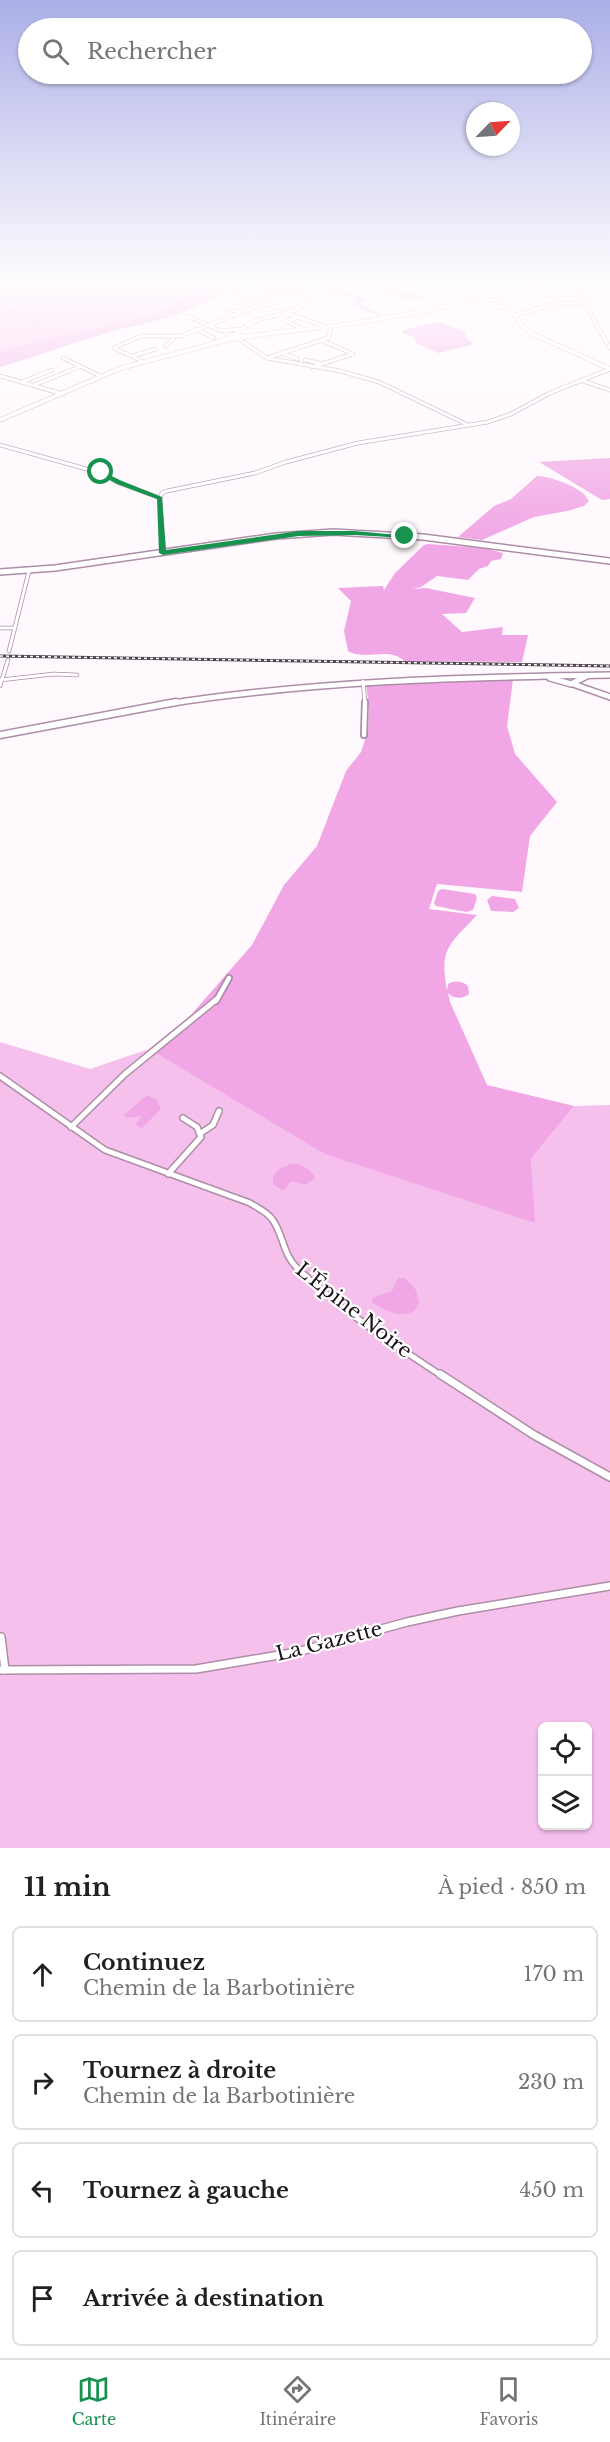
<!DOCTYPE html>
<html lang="fr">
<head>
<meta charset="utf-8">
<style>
	body { margin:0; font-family:"Libre Baskerville",serif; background:#f2f2f2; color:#202124 }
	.controls { position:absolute; right:18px; bottom:18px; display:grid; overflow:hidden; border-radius:9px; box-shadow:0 2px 4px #0004 }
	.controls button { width:54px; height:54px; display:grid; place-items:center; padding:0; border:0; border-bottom:2px solid #e0e0e0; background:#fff; color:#202124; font:30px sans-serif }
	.compass { position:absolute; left:466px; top:102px; width:54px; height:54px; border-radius:50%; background:#fff; box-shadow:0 2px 4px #0004; rotate:65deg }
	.stop { position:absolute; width:18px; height:18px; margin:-14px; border:4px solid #17924f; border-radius:50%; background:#fff }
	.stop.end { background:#17924f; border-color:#fff; box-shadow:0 2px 6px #0008 }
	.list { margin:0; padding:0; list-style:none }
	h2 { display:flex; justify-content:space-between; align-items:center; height:78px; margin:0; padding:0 24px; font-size:26px }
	h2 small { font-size:20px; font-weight:400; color:#757577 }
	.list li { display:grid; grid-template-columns:39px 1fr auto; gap:18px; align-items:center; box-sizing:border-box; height:96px; margin:0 12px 12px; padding:0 12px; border:2px solid #e0e0e0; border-radius:9px }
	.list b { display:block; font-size:22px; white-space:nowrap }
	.list p { margin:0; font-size:20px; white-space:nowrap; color:#757577 }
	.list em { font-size:20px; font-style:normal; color:#757577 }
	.icon { flex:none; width:33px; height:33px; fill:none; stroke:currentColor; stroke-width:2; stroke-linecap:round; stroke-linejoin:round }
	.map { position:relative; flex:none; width:610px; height:1848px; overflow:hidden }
	.search { position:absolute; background:#fff; box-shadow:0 2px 4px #0004; left:18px; right:18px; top:18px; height:66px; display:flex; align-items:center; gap:15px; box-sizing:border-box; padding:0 21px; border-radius:33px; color:#757577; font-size:22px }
	.sheet { height:510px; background:#fff }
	nav { display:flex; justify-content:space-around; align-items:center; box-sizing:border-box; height:84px; border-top:2px solid #e0e0e0; background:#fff; font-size:16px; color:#757577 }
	nav a { display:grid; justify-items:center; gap:3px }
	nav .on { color:#17924f }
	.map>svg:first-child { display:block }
	.green { fill:#f6c0ec; fill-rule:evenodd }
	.forest { fill:#f1a7e5 }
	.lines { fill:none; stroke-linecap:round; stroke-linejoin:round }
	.stream { stroke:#f1a7e5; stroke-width:1.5 }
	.street-far3-casing { stroke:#ac8ea6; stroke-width:4.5 }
	.street-far2-casing { stroke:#ac8ea6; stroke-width:8 }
	.street-far1-casing { stroke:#ac8ea6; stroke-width:8 }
	.street-casing { stroke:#ac8ea6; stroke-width:10 }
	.secondary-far2-casing { stroke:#ac8ea6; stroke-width:5 }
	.secondary-far1-casing { stroke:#ac8ea6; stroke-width:8 }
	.secondary-casing { stroke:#ac8ea6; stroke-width:9 }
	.street-far3 { stroke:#fff; stroke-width:3 }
	.street-far2 { stroke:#fff; stroke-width:4.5 }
	.street-far1 { stroke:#fff; stroke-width:5 }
	.street { stroke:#fff; stroke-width:7 }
	.secondary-far2 { stroke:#fff; stroke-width:4 }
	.secondary-far1 { stroke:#fff; stroke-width:5 }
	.secondary { stroke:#fff; stroke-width:6 }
	.rail-casing { stroke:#4f444d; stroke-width:3 }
	.rail { stroke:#fff; stroke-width:1.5; stroke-dasharray:3; stroke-linecap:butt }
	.route { fill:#17924f }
	.labels { text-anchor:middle; stroke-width:4.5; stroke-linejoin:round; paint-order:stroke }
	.near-street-label { font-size:20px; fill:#1e131c; stroke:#fff }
</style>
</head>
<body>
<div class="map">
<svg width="610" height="1848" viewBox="0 0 610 1848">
	<rect width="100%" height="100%" fill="#fff8fd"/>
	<g class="green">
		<path d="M0,281H198C175,317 124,321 86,330C57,337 29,344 0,351Z"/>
		<path d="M0,1042L90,1069L149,1049L216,1088L534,1223L531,1159L574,1106L610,1105V1848H0ZM542,1726H588V1826H542Z"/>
	</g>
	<g class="forest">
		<path d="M198,281H231C200,317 153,320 110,332C73,343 37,356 0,367V351C29,344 57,337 86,330C124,321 175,317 198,281Z"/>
		<polygon points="264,281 299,281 303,283 298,287 300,293 283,290 283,288 277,290 271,288 266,290 274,292 263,295 264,293 259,290"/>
		<polygon points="312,281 382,281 382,285 393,288 404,286 403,289 425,298 415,301 361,285 359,287 346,287 344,290 337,289 368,299 360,304 384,315 380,316 348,305 358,299 323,289 328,283"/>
		<path d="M439,322C449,324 455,329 465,332V338L472,342V345L438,353L416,343L414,337L401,333L406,329Z"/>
		<polygon points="610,458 610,499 602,500 539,462"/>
		<path d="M537,476C552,477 583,487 589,501L584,506L567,511L534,517L482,540L458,537L494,506L511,499Z"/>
		<path d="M428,544L484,548L503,553L501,559L491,561L488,566L479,569L468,580L437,576L421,587L412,589L426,588L475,598L466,613L442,614L462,632L503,627L502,635H528L522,662L404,661C390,646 364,661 348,651L344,631L351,601L338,588L383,586L384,590L395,573L424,545Z"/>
		<path d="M513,679L507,726L515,754L557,802L530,836L522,892L437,884L429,909L477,915C450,944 439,948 447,990L448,984C454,980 463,981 468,986L469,994C462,1000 452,998 448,993L450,1002L487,1085L574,1106L531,1159L535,1223L325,1154L149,1049L190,1016L252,945L284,885L317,846L346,771L361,752L368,731L369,707L366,684Z"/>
		<polygon points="442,889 475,894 477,898 473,910 466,912 436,906 434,903 438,891"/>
		<polygon points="492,896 515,899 519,908 513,912 491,911 487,900"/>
		<polygon points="147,1095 157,1100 161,1109 143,1127 140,1128 136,1124 141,1116 128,1118 124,1115"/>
		<path d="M291,1164C301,1163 311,1169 315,1178L305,1185L291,1181L284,1190H281L273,1184C272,1171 281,1167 291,1164Z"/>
		<path d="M398,1278H405L416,1290L419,1303C411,1324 384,1311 372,1302V1298L392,1291Z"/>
	</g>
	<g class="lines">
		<g class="stream">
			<polyline points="0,281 51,339"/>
			<polyline points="0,314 26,308"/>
		</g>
		<defs>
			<g id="street-far3">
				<polyline points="253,281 236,288 229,295 295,311"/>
				<polyline points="430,281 471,297"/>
				<polyline points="571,281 583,295 580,296 610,348"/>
				<polyline points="258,286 259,289 311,295"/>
				<polyline points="505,289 518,285 546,285 551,294"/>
				<polyline points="583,295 610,296"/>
				<polyline points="485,301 525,295 577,295"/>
				<polyline points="228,309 240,312"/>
				<polyline points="515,315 556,304 583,302"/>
				<polyline points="188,316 221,331 241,329"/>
				<polyline points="296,318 285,321 301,328"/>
				<polyline points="196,329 214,338"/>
				<path d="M235,334C242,329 247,324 255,321C276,314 295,315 311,297L305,281"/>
				<polyline points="239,339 267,358 340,371 379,382 466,424"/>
				<polyline points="166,346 173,339"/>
				<polyline points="281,353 298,359"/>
				<polyline points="132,356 156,349"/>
				<polyline points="63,358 100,376"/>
				<polyline points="267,358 328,338 331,329 328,327 288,314"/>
				<polyline points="305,360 319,363"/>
				<polyline points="142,361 114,348 141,336 181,336 266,303"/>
				<polyline points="312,367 353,354 321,340"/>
				<polyline points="0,376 63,394"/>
				<polyline points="583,381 610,390"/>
				<polyline points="22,382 52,370"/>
				<polyline points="34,385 79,367"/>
				<polyline points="0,445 101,473 119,483 160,498 163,553"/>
				<polyline points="160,498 162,493 167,491 255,473 286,462 358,443 488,422 511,414 550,393 610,369"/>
				<polyline points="0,628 15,628"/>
				<polyline points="9,651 29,571"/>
				<polyline points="0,680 54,674 77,675"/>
				<polyline points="363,681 365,704"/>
				<polyline points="0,686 8,660"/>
			</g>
			<g id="street-far2">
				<polyline points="364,735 365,702"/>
				<polyline points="216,1001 229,978"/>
			</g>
			<g id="street-far1">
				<path d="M0,1076L105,1150L250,1203C258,1208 267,1212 272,1219C284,1235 282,1253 297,1268C340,1310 392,1343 442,1376"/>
				<polyline points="71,1127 125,1074 217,999"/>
				<polyline points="201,1133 213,1125 219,1111"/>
				<polyline points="168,1174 201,1137 197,1127 183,1118"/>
			</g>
			<g id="street">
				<polyline points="440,1374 534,1435 610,1477"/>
				<polyline points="1,1637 5,1670"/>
				<polyline points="0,1670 196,1669 297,1652 407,1622 458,1611 610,1586"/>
			</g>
			<g id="secondary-far2">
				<polyline points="478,300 505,308 515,315 522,326 535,335 610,369"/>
				<polygon points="233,335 243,336 216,343"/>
				<path d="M243,337C318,327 396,321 469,300"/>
				<polyline points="0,420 121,368 216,343"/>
			</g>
			<g id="secondary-far1">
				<polyline points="0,572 55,568 276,536 333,532 423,537 610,561"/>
				<polyline points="550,678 571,684 587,676"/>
				<polyline points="573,684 610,697"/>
				<path d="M166,704C314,681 461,677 610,675"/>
			</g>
			<polyline id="secondary" points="0,735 176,702"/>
		</defs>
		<use href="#street-far3" class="street-far3-casing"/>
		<use href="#street-far2" class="street-far2-casing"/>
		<use href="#street-far1" class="street-far1-casing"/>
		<use href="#street" class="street-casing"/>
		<use href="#secondary-far2" class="secondary-far2-casing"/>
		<use href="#secondary-far1" class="secondary-far1-casing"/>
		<use href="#secondary" class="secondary-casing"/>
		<use href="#street-far3" class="street-far3"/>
		<use href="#street-far2" class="street-far2"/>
		<use href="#street-far1" class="street-far1"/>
		<use href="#street" class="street"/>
		<use href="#secondary-far2" class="secondary-far2"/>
		<use href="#secondary-far1" class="secondary-far1"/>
		<use href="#secondary" class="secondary"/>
		<defs>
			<polyline id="rail" points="0,656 610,666"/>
		</defs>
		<use href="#rail" class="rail-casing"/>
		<use href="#rail" class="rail"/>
	</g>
	<linearGradient id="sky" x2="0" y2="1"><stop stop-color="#abafe7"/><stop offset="0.52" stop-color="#fffcfe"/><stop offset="1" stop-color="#fffcfe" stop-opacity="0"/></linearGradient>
	<rect width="610" height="540" fill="url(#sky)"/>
	<polygon class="route" points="101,471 122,481 162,497 166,550 299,531 355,531 408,536 405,538 355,535 299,536 163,555 159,553 157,499 117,484 99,474"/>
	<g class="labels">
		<g class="near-street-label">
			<text transform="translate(354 1310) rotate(38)" y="7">L'Épine Noire</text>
			<text transform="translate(329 1641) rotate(-14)" y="7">La Gazette</text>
		</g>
	</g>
</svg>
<div class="controls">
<button><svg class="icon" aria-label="locate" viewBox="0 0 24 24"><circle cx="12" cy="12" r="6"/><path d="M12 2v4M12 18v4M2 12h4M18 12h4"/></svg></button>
<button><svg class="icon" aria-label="layers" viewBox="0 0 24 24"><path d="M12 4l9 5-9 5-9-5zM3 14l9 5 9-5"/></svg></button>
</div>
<svg class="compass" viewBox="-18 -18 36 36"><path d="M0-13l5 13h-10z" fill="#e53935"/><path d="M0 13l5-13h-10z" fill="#757577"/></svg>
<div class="stop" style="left:101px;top:472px"></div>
<div class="stop end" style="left:405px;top:536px"></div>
<div class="search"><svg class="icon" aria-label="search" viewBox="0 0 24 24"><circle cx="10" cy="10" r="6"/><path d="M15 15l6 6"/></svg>Rechercher</div>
</div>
<section class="sheet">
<h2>11 min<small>À pied · 850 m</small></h2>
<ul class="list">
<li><svg class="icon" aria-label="ahead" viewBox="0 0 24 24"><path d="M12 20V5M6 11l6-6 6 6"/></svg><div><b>Continuez</b><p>Chemin de la Barbotinière</p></div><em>170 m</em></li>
<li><svg class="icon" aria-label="right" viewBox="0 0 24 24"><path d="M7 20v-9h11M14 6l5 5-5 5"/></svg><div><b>Tournez à droite</b><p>Chemin de la Barbotinière</p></div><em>230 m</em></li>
<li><svg class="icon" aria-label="left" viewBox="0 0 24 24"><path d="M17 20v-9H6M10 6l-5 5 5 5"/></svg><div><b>Tournez à gauche</b></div><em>450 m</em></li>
<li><svg class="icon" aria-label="arrive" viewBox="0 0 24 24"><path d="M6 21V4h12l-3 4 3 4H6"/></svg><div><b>Arrivée à destination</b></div></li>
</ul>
</section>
<nav>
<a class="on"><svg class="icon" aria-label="map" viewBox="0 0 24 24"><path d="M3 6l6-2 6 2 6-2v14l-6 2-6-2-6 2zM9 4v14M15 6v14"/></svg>Carte</a>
<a><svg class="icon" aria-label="directions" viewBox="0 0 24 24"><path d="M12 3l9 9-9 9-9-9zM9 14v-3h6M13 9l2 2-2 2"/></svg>Itinéraire</a>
<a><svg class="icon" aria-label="saved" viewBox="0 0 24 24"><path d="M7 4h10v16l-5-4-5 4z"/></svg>Favoris</a>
</nav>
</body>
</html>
